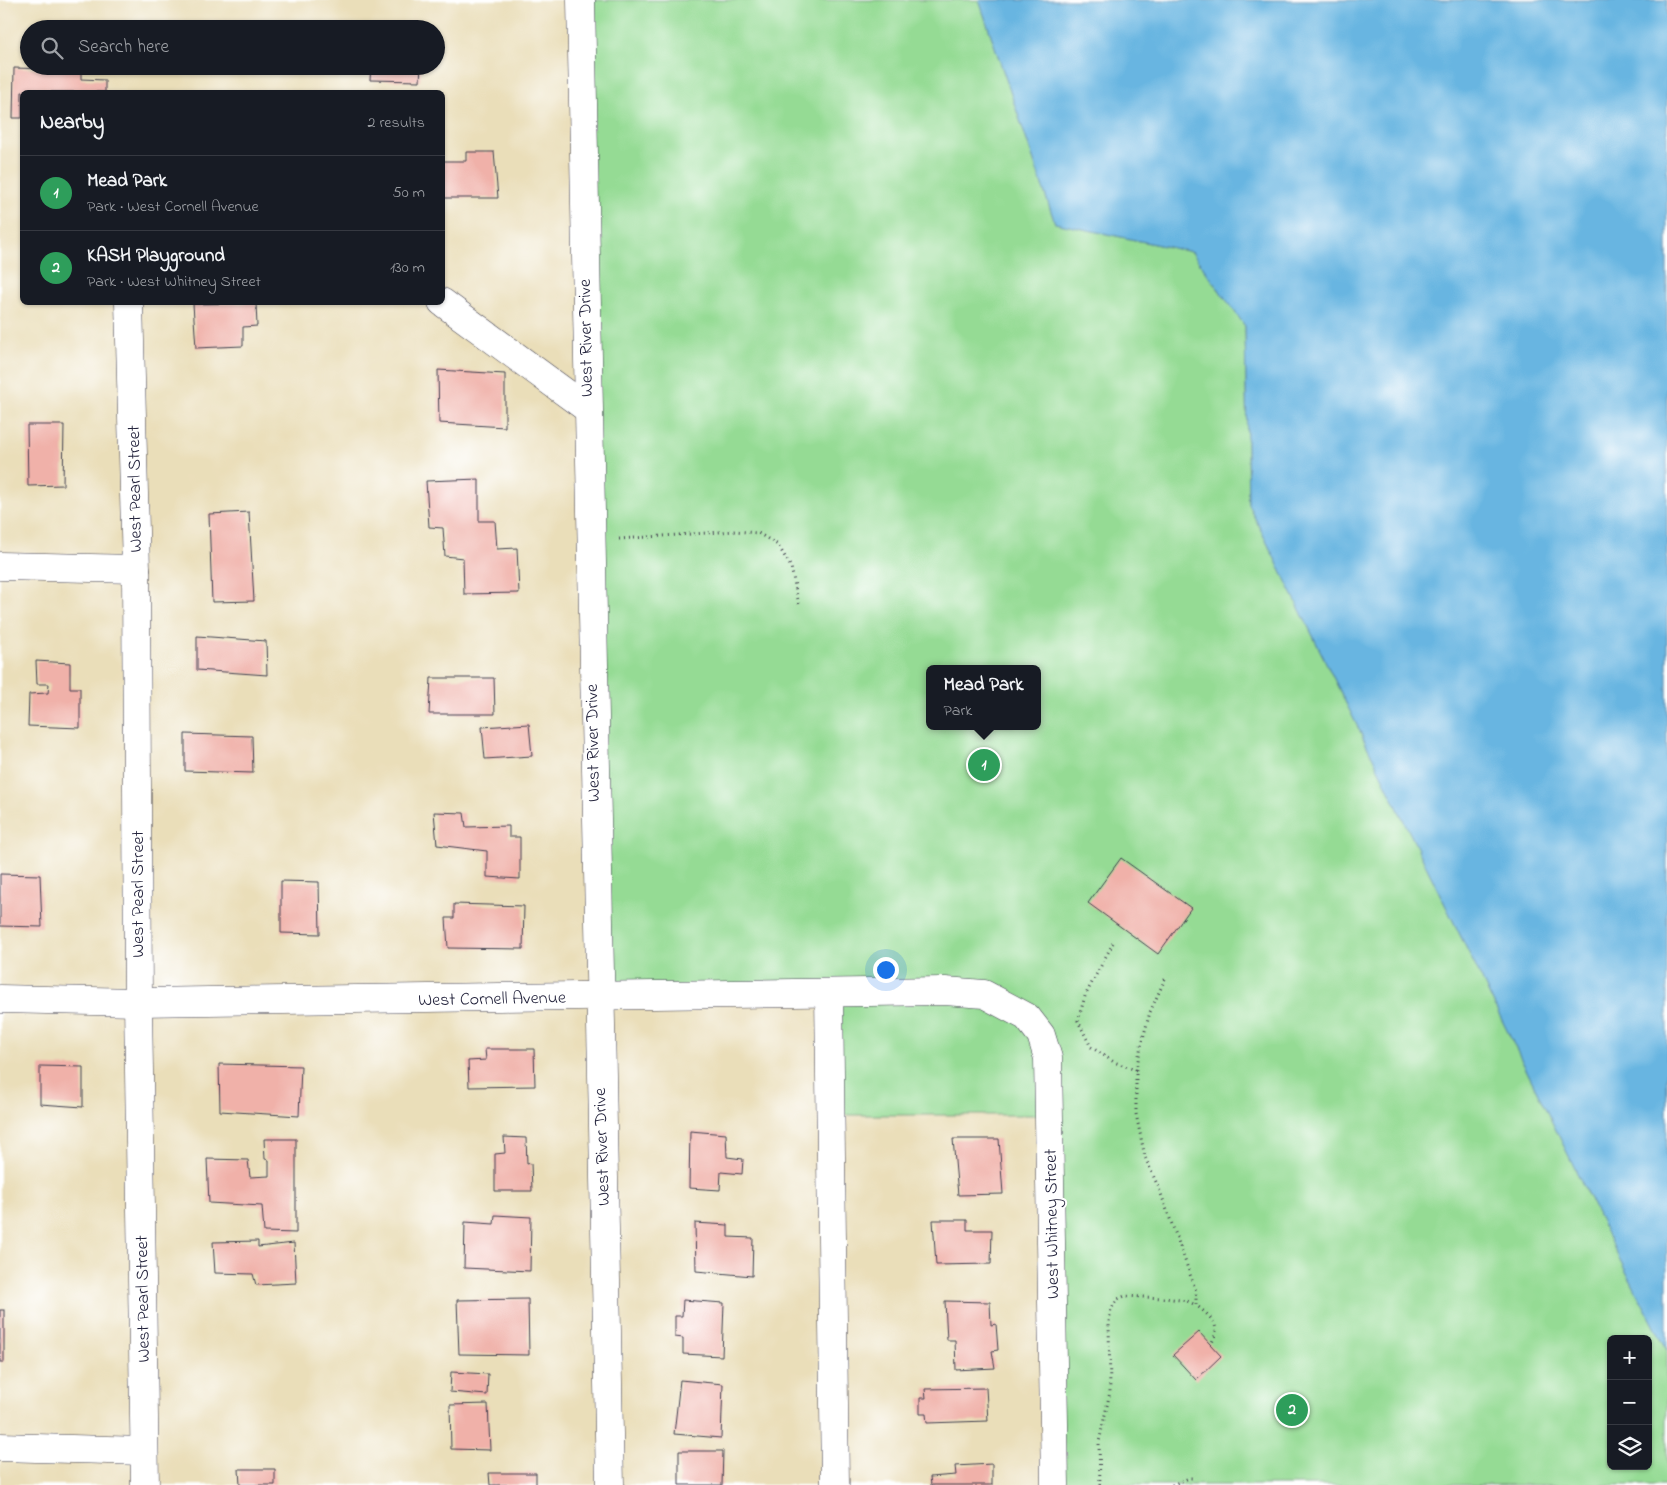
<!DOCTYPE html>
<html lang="en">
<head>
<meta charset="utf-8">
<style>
	body { margin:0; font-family:"Indie Flower",sans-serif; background:#242831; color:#f1f3f6 }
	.controls { position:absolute; right:15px; bottom:15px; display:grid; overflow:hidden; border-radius:8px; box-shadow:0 1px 4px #0004 }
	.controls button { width:45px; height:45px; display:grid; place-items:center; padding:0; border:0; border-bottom:1px solid #363941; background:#171b24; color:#f1f3f6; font:25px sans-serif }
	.you { position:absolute; left:885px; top:969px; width:18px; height:18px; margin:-12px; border:4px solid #fff; border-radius:50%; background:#1a73e8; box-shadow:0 0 0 8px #1a73e833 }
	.badge { display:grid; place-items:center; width:32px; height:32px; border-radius:50%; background:#d690ce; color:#fff; font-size:16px; font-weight:700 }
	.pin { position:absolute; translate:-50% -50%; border:2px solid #fff; box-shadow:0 1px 5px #0006 }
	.popup { position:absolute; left:926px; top:665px; width:115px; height:65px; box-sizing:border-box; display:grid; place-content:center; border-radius:8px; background:#171b24; filter:drop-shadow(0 1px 4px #0005); font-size:16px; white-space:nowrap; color:#9ea1a6 }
	.popup b { font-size:19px; color:#f1f3f6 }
	.popup::after { content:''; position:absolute; left:50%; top:100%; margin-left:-10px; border:10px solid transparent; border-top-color:#171b24 }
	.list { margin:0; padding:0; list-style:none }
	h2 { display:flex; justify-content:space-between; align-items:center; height:65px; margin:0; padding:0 20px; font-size:21px }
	h2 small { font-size:16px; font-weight:400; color:#9ea1a6 }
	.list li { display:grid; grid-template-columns:32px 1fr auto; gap:15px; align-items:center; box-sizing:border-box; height:75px; padding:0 20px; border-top:1px solid #363941 }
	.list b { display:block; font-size:19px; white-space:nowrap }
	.list p { margin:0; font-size:16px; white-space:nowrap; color:#9ea1a6 }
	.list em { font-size:16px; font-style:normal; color:#9ea1a6 }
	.icon { flex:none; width:28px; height:28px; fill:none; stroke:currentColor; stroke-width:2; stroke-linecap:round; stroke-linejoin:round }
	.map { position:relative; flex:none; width:1667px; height:1485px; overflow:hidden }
	.search { position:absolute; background:#171b24; box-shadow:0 1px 4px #0004; left:20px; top:20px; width:425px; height:55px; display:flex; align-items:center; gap:12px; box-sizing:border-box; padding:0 18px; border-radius:28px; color:#9ea1a6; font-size:19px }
	.panel { position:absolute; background:#171b24; box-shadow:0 1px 4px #0004; left:20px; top:90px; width:425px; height:215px; border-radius:8px }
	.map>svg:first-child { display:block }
	.green { fill:#95db94; stroke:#5c7e68; fill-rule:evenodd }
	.water { fill:#67b5e1; stroke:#446c8e }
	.building { fill:#f0b1a9 }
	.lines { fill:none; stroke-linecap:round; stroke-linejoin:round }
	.minor-casing { stroke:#403e4e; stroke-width:29 }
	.path { stroke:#403e4e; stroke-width:3; stroke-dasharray:1 4; stroke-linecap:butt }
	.minor { stroke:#fff; stroke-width:28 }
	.labels { text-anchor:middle; stroke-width:4; stroke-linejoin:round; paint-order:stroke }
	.street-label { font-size:18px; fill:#22223b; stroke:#fff }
</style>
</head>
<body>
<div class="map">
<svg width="1667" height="1485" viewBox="0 0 1667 1485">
	<rect width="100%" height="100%" fill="#fff"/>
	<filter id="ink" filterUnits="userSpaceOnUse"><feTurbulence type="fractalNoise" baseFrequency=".02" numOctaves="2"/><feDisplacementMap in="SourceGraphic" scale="10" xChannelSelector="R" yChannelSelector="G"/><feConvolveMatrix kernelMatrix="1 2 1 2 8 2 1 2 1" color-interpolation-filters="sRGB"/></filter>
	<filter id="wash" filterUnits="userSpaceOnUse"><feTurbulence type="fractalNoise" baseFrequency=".0096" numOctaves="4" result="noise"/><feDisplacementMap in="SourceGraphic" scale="20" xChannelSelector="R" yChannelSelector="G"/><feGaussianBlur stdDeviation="1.12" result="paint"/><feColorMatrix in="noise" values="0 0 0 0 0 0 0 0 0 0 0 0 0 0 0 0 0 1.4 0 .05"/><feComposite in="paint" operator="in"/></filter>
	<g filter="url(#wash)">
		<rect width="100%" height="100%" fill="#eadeb9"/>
		<path class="green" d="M581,0H979L1055,223L1192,252L1245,326L1248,504L1619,1258L1667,1350V1485H1055L1049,1115H830L829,993L597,996ZM930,669H1038V726H930ZM1611,1339H1648V1466H1611Z"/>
		<polygon class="water" points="979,0 1667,0 1667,1350 1619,1258 1248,504 1245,326 1192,252 1055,223"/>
		<g id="blocks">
			<g class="building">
				<polygon points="371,66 421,66 420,81 370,80"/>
				<polygon points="14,68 81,70 81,79 105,80 105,92 22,92 22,118 13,118"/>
				<polygon points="466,152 494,152 498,198 442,198 442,161 466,161"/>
				<polygon points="256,303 257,326 243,327 243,346 196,348 193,304"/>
				<polygon points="438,370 505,374 505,427 439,423"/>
				<polygon points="27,425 64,425 63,485 28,486"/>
				<polygon points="479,479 479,521 495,521 497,549 517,548 519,593 464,594 463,558 445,556 443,528 429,527 426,481"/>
				<polygon points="249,512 254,601 212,602 209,514"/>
				<polygon points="197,636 266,641 267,675 197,670"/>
				<polygon points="36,661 70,663 70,688 80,688 80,728 28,726 29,694 48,693 49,684 37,684"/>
				<polygon points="431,678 494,678 495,714 429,714"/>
				<polygon points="529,724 532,756 485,759 482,727"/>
				<polygon points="185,734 252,736 253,773 185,771"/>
				<polygon points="434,812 464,813 466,827 509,826 509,837 520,837 520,879 487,877 487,851 437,845"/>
				<polygon points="1121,858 1191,908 1158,954 1088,903"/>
				<polygon points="0,874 40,875 42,927 0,926"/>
				<polygon points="281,881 319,882 320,934 281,933"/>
				<polygon points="454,904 524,906 523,949 448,948 446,918 454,918"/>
				<polygon points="485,1049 534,1049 535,1086 469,1087 468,1061 486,1060"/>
				<polygon points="219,1064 301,1066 299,1116 220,1111"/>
				<polygon points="40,1066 83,1067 83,1107 40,1104"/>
				<polygon points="690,1131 726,1134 727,1157 743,1159 742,1174 721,1172 720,1190 689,1188"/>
				<polygon points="504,1137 526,1138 527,1164 531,1163 532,1191 495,1191 495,1154 505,1153"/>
				<polygon points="264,1139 296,1139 296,1233 264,1232 262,1206 209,1203 207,1159 248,1160 250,1177 269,1176 269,1160 265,1159"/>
				<polygon points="953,1139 999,1139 1003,1194 958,1195"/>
				<polygon points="495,1215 531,1217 530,1271 464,1268 465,1222 494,1224"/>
				<polygon points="933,1220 967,1220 967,1230 992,1230 991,1264 936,1265"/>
				<polygon points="695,1223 728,1225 728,1237 753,1238 752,1276 696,1271"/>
				<polygon points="258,1241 258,1247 294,1243 296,1283 256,1285 253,1274 215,1273 213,1242"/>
				<polygon points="528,1299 529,1355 459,1354 457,1300"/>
				<polygon points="683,1300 724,1303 722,1356 683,1354 683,1338 675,1337 675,1316 682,1316"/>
				<polygon points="945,1301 990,1302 991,1325 996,1324 998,1350 992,1351 995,1368 956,1370 955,1340 947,1340"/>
				<rect x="0" y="1310" width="4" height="52"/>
				<polygon points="1199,1332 1221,1356 1196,1380 1173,1355"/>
				<polygon points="451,1372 488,1374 487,1395 450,1392"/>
				<polygon points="680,1380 723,1384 721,1438 674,1434"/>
				<polygon points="986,1388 988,1421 927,1423 926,1414 920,1414 920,1398 926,1398 925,1389"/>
				<polygon points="488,1404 490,1450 451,1449 450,1405"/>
				<polygon points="679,1451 723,1451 722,1485 679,1485"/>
				<polygon points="992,1464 992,1485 931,1485 930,1477 956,1475 955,1466"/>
				<polygon points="239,1469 275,1469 275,1485 240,1485"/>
				<polygon points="489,1473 536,1473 536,1485 490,1485"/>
			</g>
		</g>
	</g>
	<g filter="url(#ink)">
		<use href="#blocks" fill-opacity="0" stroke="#403e4e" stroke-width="1"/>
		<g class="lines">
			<defs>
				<g id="minor">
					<path d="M581,0C586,495 597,990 610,1485"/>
					<polyline points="129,302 136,569 138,1002 145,1485"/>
					<polyline points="442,302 585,407"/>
					<polyline points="0,566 136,569"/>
					<polyline points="829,993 835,1485"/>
					<polyline points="0,999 138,1002 945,991 984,994 1027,1017 1041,1035 1048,1058 1055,1485"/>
					<polyline points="0,1447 144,1451"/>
				</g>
			</defs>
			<use href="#minor" class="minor-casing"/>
			<g class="path">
				<polyline points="619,539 735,531 758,533 778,545 791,567 799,605"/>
				<polyline points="1113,943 1085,996 1078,1021 1091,1047 1114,1062 1136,1070"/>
				<path d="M1165,979L1150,1012L1141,1046L1136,1070V1114L1145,1157L1160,1191L1196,1291V1305C1203,1311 1215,1319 1216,1330C1216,1334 1213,1340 1211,1345"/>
				<polyline points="1100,1485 1099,1442 1110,1392 1109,1322 1111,1309 1118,1299 1125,1296 1165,1298 1187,1301 1196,1305"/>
				<polyline points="1172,1485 1189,1478 1193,1478"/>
			</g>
			<use href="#minor" class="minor"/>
		</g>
	</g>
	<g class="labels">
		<g class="street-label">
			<text transform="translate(585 338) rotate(-91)" y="6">West River Drive</text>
			<text transform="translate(134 489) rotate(-91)" y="6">West Pearl Street</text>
			<text transform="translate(592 743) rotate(-91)" y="6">West River Drive</text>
			<text transform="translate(137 894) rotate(-90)" y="6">West Pearl Street</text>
			<text transform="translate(492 998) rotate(-1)" y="6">West Cornell Avenue</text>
			<text transform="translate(601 1147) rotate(-92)" y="6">West River Drive</text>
			<text transform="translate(1051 1224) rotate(-91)" y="6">West Whitney Street</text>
			<text transform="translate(142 1299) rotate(-91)" y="6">West Pearl Street</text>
		</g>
	</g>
</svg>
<div class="controls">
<button>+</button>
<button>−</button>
<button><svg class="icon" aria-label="layers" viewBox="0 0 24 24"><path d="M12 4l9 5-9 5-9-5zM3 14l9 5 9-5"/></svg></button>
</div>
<div class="you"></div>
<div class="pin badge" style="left:984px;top:765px;background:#2e9e5b">1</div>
<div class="popup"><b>Mead Park</b>Park</div>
<div class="pin badge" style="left:1292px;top:1410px;background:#2e9e5b">2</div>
<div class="search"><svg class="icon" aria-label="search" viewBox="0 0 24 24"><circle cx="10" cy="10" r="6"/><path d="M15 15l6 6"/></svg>Search here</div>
<section class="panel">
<h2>Nearby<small>2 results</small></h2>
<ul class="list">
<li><span class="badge" style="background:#2e9e5b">1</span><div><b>Mead Park</b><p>Park · West Cornell Avenue</p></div><em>50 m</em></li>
<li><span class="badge" style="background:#2e9e5b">2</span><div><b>KASH Playground</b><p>Park · West Whitney Street</p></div><em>130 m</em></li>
</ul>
</section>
</div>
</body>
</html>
